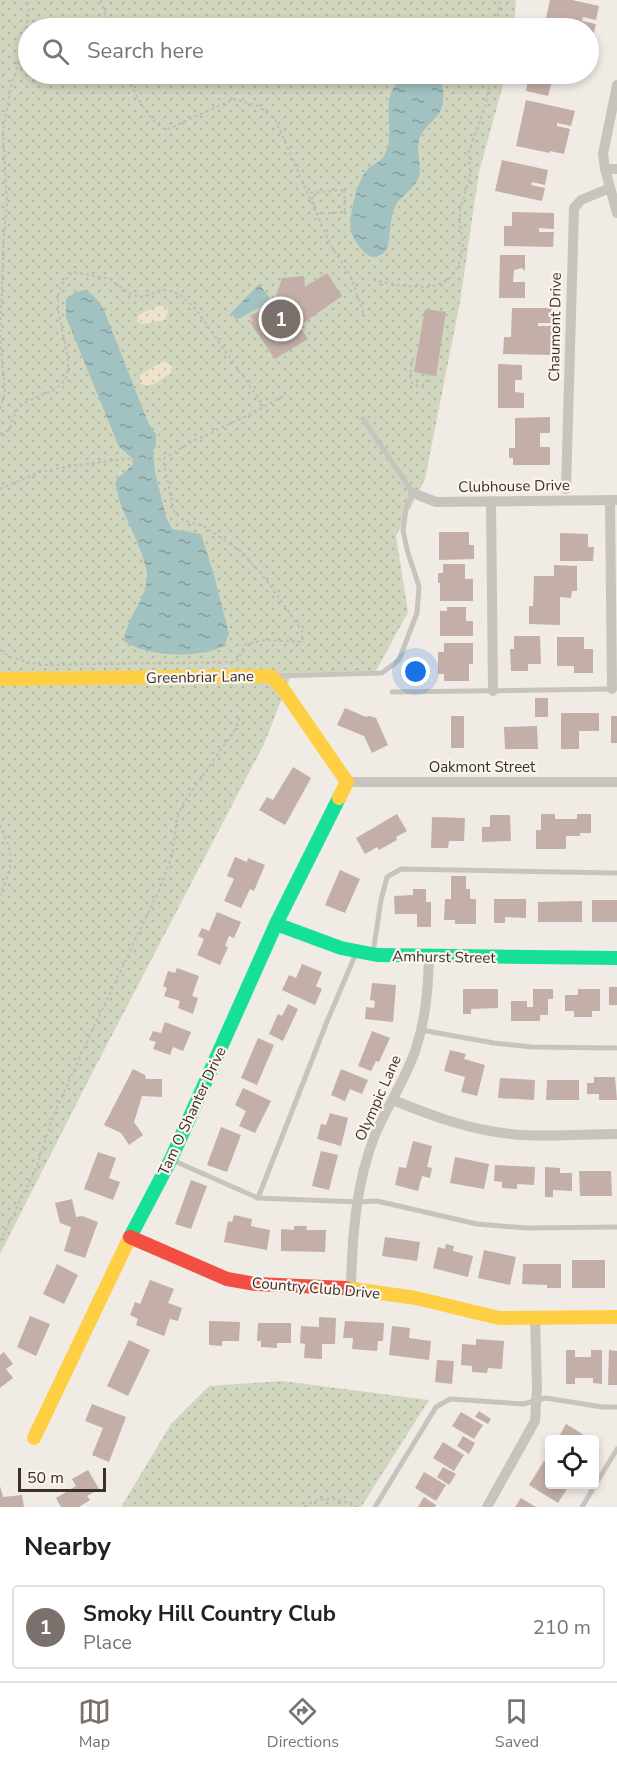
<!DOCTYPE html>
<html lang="en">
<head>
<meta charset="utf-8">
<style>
	body { margin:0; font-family:"Nunito Sans",sans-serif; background:#f6f6f6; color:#222 }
	.controls { position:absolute; right:18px; bottom:18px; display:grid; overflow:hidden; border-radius:6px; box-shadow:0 3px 9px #0003 }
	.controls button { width:54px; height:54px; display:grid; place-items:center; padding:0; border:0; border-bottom:2px solid #e0e0e0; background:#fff; color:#222; font:30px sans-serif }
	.scale { position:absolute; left:18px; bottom:15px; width:88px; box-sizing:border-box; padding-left:6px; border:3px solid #3b302b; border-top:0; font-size:16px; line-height:21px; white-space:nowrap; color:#3b302b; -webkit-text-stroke:4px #fbf5ee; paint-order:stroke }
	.you { position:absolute; left:416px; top:672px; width:21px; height:21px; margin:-15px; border:4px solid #fff; border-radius:50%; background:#1a73e8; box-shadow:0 0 0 9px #1a73e833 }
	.badge { display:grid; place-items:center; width:39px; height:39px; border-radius:50%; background:#7a716c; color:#fff; font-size:20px; font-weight:700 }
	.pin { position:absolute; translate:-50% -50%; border:3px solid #fff; box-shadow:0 2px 6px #0006 }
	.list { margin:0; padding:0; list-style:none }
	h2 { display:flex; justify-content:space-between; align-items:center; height:78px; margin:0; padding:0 24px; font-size:26px }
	h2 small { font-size:20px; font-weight:400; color:#767676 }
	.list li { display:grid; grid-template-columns:39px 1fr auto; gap:18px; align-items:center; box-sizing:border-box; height:84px; margin:0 12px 12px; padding:0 12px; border:2px solid #e0e0e0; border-radius:6px }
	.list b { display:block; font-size:22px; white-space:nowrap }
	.list p { margin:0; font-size:20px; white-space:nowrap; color:#767676 }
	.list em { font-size:20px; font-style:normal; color:#767676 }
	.icon { flex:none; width:33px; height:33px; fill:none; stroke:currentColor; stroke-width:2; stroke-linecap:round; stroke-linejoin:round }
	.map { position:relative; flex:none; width:617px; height:1507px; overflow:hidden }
	.search { position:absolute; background:#fff; box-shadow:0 3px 9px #0003; left:18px; right:18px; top:18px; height:66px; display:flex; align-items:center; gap:15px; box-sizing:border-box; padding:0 21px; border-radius:33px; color:#767676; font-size:22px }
	.sheet { height:174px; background:#fff }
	nav { display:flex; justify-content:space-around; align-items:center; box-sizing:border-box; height:84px; border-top:2px solid #e0e0e0; background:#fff; font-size:16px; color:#767676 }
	nav a { display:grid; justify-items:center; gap:3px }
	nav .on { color:#7a716c }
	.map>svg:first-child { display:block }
	.grass { fill:url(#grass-dots) }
	.sand { fill:url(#sand-dots) }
	.water { fill:url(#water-ripples) }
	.building { fill:#c3afa7 }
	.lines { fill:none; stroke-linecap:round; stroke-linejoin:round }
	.path { stroke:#c2bbb6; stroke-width:2; stroke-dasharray:3 3; stroke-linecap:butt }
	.lane { stroke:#c9c3be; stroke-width:5 }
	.street { stroke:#c9c3be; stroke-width:10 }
	.fast { stroke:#16e098; stroke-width:14 }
	.slow { stroke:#ffcf43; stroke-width:14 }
	.jam { stroke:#f24e42; stroke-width:14 }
	.labels { text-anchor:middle; stroke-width:4.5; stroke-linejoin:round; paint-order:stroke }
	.street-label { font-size:15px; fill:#3b302b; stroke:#fbf5ee }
</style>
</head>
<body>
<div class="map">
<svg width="617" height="1507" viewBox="0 0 617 1507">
	<defs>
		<pattern id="grass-dots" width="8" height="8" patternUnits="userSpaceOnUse" patternTransform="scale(1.5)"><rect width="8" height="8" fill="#d1d6bf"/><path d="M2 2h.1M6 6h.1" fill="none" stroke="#b4b8a4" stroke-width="1.8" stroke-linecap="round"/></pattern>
		<pattern id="sand-dots" width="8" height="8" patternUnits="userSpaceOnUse" patternTransform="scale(1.5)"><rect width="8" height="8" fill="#efe3cc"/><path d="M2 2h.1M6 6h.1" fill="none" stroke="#cec3af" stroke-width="1.8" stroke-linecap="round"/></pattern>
		<pattern id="water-ripples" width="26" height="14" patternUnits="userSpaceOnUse" patternTransform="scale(1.5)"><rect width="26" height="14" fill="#a1c2c1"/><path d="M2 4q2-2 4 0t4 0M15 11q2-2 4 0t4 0" fill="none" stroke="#849e9d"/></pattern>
	</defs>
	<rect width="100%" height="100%" fill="#f0ebe5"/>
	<g class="grass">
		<polygon points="0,0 516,0 514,28 28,28 28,74 506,74 479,172 460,302 425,479 396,536 408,612 376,671 292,673 264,744 89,1079 0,1254"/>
		<polygon points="282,1381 429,1400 361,1507 121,1507 171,1424 209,1386"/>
	</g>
	<g class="sand">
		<path d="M159,306L167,308L168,312L165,320L141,324L137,321L138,316C142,312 154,308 159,306Z"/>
		<path d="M163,361L172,366L171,373C161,378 154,389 141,384L140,375Z"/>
	</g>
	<g class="water">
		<path d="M408,74H433C442,80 445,91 443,102C442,118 423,125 419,140C416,152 422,165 419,177C415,189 401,195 396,205C389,218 391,236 387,250C380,256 374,260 367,254C360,249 353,239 351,231C348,217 357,180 368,169C373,164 381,162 385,154C398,124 374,95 408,74Z"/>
		<polygon points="259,284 272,301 236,320 231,313"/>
		<path d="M86,290L97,299L103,308L148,422L156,435V446L153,451L155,472L166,517L172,529L201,534L214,575L229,634L224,646C198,659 148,657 124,641C126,618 147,599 147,575C147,560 129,525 123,510C119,502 118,492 115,483L118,478L133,465L132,458L119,447L66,317V299L76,292Z"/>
	</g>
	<g class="building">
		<polygon points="550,0 572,0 599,6 596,20 583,17 582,21 596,24 589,53 588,28 544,28"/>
		<polygon points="529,74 541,74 540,78 552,81 548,96 526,91"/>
		<polygon points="526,100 575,111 571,126 557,123 557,126 570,129 564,154 550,151 550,153 516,146"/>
		<polygon points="502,160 548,170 545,185 532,182 531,185 545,188 542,201 495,191"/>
		<polygon points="512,212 554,213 554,229 539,228 539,232 554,232 553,247 504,246 504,226 512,226"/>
		<polygon points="500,255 525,255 525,271 522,268 514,270 513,282 525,282 525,298 499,298"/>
		<polygon points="327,273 342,296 299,326 308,339 275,359 250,322 253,321 250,316 271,305 273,308 283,300 276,296 282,278 304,276 305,287"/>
		<polygon points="512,308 552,308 552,323 538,323 538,326 552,326 552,355 503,354 504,337 511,337"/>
		<polygon points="425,309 446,312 436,376 414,372"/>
		<polygon points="498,364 522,365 522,380 515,380 515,392 524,393 524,408 498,408"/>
		<polygon points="550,417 550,433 540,433 540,447 550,447 550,465 513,465 513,458 509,458 509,448 515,448 515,418"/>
		<polygon points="439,532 469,532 469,545 474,545 474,559 439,560"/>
		<polygon points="560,533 588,534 588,547 594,547 593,561 560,561"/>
		<polygon points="443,564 465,564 465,579 473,579 473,601 440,601 440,583 438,583 438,573 443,573"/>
		<polygon points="554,565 577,566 577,591 572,591 571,598 560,597 560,625 529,624 529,606 533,606 534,576 554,576"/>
		<polygon points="447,607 466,607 466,621 473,621 473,636 440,636 440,611 447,611"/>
		<polygon points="514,636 540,636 541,664 528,664 528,671 511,671 510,649 514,649"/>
		<polygon points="557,637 584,637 584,649 593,649 593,673 574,673 574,666 557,666"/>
		<polygon points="444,643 473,643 473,664 469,664 469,681 444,681 444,674 438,674 438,652 444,652"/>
		<rect x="535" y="698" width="13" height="19"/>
		<polygon points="345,708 366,717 369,716 376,718 388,745 372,753 364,736 337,725"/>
		<polygon points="561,713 599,713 599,731 579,731 579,749 561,749"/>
		<rect x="451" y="716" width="13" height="32"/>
		<rect x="611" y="716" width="6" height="27"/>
		<polygon points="537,726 538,749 505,749 504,727"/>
		<polygon points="293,767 311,778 285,825 259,810 267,797 273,800"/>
		<polygon points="397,814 407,831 396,837 397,840 379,850 377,847 365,854 356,838"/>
		<polygon points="541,814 555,814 555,819 577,819 577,814 591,814 591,833 580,833 580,836 566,836 566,849 536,849 536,830 541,830"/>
		<polygon points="490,815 510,815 511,841 482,842 482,827 490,827"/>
		<polygon points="432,817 465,818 464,841 449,841 448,848 431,848"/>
		<polygon points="235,857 247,862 248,858 265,865 254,891 250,889 241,908 224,901 234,879 227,876"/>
		<polygon points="340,870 360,879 345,913 325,905"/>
		<polygon points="451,876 466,876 466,889 470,889 470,899 476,899 476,924 455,924 455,920 444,920 445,899 451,899"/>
		<polygon points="413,889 426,889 426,902 431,902 431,927 417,927 417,914 395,914 394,896 413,895"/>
		<polygon points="494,899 526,899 526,918 505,917 505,923 494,923"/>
		<rect x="592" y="900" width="25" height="22"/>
		<polygon points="582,901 582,922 538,922 538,902"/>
		<polygon points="217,912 241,922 234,938 229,936 225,946 228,947 220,965 197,955 204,939 198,936 202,928 209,931"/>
		<polygon points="302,964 322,972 316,986 322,989 315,1005 282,990 289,975 296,978"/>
		<polygon points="177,968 199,976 192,996 198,998 193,1014 178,1008 180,1001 164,996 167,988 163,986 168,971 175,973"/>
		<polygon points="372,983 396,985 393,1022 365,1019 366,1007 374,1008 375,1001 370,1000"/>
		<rect x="609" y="987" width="8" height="18"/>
		<polygon points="463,989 498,989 498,1008 471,1009 471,1014 463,1014"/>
		<polygon points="533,989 553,989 553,999 548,999 548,1015 540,1015 540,1021 511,1021 511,1001 527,1001 527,1007 533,1007"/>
		<polygon points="578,989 600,989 600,1011 592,1011 592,1017 574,1017 574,1011 565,1011 565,995 578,995"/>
		<polygon points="288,1004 298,1009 283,1041 269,1034 278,1014 282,1016"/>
		<polygon points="165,1022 191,1032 183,1051 173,1047 170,1055 153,1049 156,1042 149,1040 153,1031 161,1033"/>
		<polygon points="372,1031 390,1038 379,1062 376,1061 371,1071 358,1066"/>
		<polygon points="258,1038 274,1045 257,1085 241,1078"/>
		<polygon points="450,1050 466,1054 464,1059 485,1065 477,1096 461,1092 465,1077 444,1071"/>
		<polygon points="133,1069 145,1075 146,1079 162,1079 162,1097 142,1096 134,1122 143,1135 129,1145 121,1133 104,1125"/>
		<polygon points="341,1069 368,1080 362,1094 350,1089 345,1101 331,1095"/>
		<polygon points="594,1077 615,1077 617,1100 599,1100 599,1094 587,1094 587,1083 594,1083"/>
		<polygon points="500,1078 535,1080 534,1100 498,1098"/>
		<polygon points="547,1080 579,1080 579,1100 546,1100"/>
		<polygon points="243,1088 271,1101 255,1133 239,1126 246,1111 235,1105"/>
		<polygon points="330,1113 348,1118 341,1146 317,1139 321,1124 326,1125"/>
		<polygon points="221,1127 241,1135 227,1172 207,1165"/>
		<polygon points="413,1141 432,1146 427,1167 432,1168 430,1178 422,1176 418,1191 395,1185 399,1167 406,1168"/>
		<polygon points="321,1151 338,1155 329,1190 312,1186"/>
		<polygon points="98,1152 116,1158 109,1178 120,1182 113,1200 84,1189"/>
		<polygon points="455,1157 489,1164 484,1189 450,1183"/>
		<polygon points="495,1165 535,1167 534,1185 517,1184 517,1189 502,1188 502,1182 494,1181"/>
		<polygon points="545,1167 560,1168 560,1173 572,1173 572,1191 553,1190 553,1197 545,1197"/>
		<polygon points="579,1171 611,1171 612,1196 580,1196"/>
		<polygon points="191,1180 207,1186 191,1229 175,1224"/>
		<polygon points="72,1199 76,1217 82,1216 98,1222 85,1258 64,1251 71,1227 60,1223 55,1203"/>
		<polygon points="234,1215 252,1219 251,1226 270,1230 267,1250 224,1242 228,1221 232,1222"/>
		<polygon points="294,1226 307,1226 306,1230 326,1230 325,1252 281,1251 281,1229 294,1230"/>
		<polygon points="385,1237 420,1242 417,1261 382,1256"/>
		<polygon points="446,1244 454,1246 453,1251 473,1256 468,1277 433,1268 438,1247 445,1249"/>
		<polygon points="484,1250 516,1257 510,1285 478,1278"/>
		<rect x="572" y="1260" width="33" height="28"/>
		<polygon points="57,1264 78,1275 64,1304 43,1294"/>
		<polygon points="523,1264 561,1264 561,1288 547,1288 547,1285 522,1284"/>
		<polygon points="150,1280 174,1289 168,1303 182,1308 178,1321 170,1319 164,1336 136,1325 138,1319 130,1315 135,1302 140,1304"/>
		<polygon points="30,1316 50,1324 36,1356 17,1347"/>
		<polygon points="319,1317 336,1318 335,1344 322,1344 322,1359 304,1358 305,1344 300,1343 301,1326 319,1327"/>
		<polygon points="209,1321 240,1322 239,1341 222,1341 222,1346 209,1345"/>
		<polygon points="345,1321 384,1323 383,1341 378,1341 377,1351 352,1349 353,1338 343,1338"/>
		<polygon points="258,1323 291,1323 291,1343 277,1343 277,1348 261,1347 261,1341 257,1341"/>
		<polygon points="392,1326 410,1328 409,1338 431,1341 429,1360 389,1355"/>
		<polygon points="476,1339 504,1341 502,1369 488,1368 487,1373 472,1372 472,1366 461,1365 462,1344 476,1345"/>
		<polygon points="129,1340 150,1350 128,1396 107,1386"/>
		<polygon points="566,1350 575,1350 575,1357 591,1357 591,1350 602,1350 602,1384 593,1383 593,1378 575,1378 575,1384 566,1384"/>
		<polygon points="609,1350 617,1351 617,1385 608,1385"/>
		<polygon points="4,1352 13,1364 6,1369 13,1378 0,1388 0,1355"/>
		<polygon points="437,1360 454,1361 452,1384 435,1382"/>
		<polygon points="92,1404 126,1417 109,1462 92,1455 103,1428 85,1421"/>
		<polygon points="479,1411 491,1419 488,1424 475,1417"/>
		<polygon points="461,1412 483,1425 474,1439 452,1426"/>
		<polygon points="566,1424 576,1430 591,1440 557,1440"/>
		<polygon points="463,1436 475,1443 469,1454 457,1446"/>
		<polygon points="443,1442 464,1455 454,1471 433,1458"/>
		<polygon points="544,1461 550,1464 550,1484 570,1484 558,1503 529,1485"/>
		<polygon points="443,1467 456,1474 449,1485 437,1477"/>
		<polygon points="88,1470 99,1489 87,1496 90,1500 79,1507 61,1507 56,1498 76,1486 72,1479"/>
		<polygon points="424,1472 446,1485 436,1501 415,1488"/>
		<polygon points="0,1486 3,1497 22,1495 24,1507 0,1507"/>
		<polygon points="424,1497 436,1505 435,1507 418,1507"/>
		<polygon points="521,1498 536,1507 515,1507"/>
	</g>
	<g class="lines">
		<g class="path">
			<polyline points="101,0 109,28"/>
			<polyline points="496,28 500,0"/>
			<path d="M125,74C135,92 147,120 166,130L234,99L258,106L275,119L329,242L351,277L365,317"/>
			<polygon points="344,190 345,212 316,214 311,193"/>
			<polyline points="373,280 402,286 430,287 448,280 454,273 461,258 463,242 460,225 460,210 470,177 469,151 485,107 491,74"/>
			<path d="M413,358L410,375L411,382C419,390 427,385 428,375"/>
			<polyline points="0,409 5,393 0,338 4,233 7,204 3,131 11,86 22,51 29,12 27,0"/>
			<path d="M0,434L9,430C12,423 13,415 18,409C30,394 60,395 67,375C73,352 50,308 61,286C63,281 69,276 73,272L110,279L132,295L142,297L165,290L179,294L194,307L264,406"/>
			<polyline points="0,489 39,472 77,465 125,459 163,459 193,441 251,414 285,395"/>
			<polyline points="0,650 12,658 41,665 236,662 246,644 266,640 299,642 302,639 302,631 267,581 243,553 205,527 183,520 174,511 163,459"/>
			<path d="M0,825C15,859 14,861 0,895"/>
			<polyline points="0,1241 35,1171 52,1119 84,1048 159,890 172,856 177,818 183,804 234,731 240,717"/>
			<path d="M304,1507C323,1495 338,1498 357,1507"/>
		</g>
		<g class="lane">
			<polyline points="273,676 382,673 399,660 417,613 419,586 408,553 403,531 406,508 413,493 363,419"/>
			<polyline points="392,692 612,689"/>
			<polyline points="373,953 381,900 387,877 401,869 617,873"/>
			<polyline points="421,1030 494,1043 532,1047 617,1048"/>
			<polyline points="172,1160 258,1198 358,1202 377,1201 477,1224 527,1228 617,1227"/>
			<polyline points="258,1198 328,1019 357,951"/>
			<polyline points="375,1507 436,1407 450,1399 523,1404 546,1398 602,1407 617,1407"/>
			<polyline points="582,1507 617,1449"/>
		</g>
		<g class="street">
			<polyline points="617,85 603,154 605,169 617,213"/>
			<polyline points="605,169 617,169"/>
			<polyline points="566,489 574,208 581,200 610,188"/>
			<polyline points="413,493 436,502 617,500"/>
			<polyline points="610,500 612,689"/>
			<polyline points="491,501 493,691"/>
			<polyline points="347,782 617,782"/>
			<path d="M393,1100C432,1116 470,1130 511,1134C543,1138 584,1134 617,1134"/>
			<path d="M351,1288C352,1237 356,1182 375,1135C387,1105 407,1078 416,1048C426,1018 428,988 429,957"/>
			<polyline points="487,1507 535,1421 537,1388 535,1318"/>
		</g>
		<g class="fast">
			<polyline points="276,924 341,948 377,955 617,958"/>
			<polyline points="129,1239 171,1159 276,924 339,798"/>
		</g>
		<g class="slow">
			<polyline points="0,679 271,676 283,689 347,782 339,798"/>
			<polyline points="346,1288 416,1298 499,1318 617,1317"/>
			<polyline points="34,1438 129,1239"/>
		</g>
		<polyline class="jam" points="130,1237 227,1279 256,1284 346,1288"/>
	</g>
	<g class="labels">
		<g class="street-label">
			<text transform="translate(555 327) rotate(-89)" y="5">Chaumont Drive</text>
			<text transform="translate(514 486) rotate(-1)" y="5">Clubhouse Drive</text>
			<text transform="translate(200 677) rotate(-1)" y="5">Greenbriar Lane</text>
			<text x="482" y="772">Oakmont Street</text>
			<text transform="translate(444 957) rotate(1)" y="5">Amhurst Street</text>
			<text transform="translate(378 1098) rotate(-66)" y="5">Olympic Lane</text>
			<text transform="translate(192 1111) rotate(-65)" y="5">Tam O Shanter Drive</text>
			<text transform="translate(316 1288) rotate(5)" y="5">Country Club Drive</text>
		</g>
	</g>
</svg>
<div class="controls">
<button><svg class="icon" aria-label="locate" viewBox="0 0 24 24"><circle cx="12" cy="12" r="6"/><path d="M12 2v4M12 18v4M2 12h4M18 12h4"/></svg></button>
</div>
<div class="scale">50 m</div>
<div class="you"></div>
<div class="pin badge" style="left:281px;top:319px">1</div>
<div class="search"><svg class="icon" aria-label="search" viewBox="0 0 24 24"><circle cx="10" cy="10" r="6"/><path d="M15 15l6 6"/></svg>Search here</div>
</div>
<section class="sheet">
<h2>Nearby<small></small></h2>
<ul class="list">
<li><span class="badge">1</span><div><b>Smoky Hill Country Club</b><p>Place</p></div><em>210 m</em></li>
</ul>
</section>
<nav>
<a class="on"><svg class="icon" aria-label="map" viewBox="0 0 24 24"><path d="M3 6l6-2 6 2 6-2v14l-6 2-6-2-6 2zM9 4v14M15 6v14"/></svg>Map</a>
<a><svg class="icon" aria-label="directions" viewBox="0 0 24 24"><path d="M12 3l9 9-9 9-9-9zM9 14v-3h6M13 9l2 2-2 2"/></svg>Directions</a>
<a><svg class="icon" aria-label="saved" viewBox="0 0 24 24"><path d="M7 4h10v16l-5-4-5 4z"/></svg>Saved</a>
</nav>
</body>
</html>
